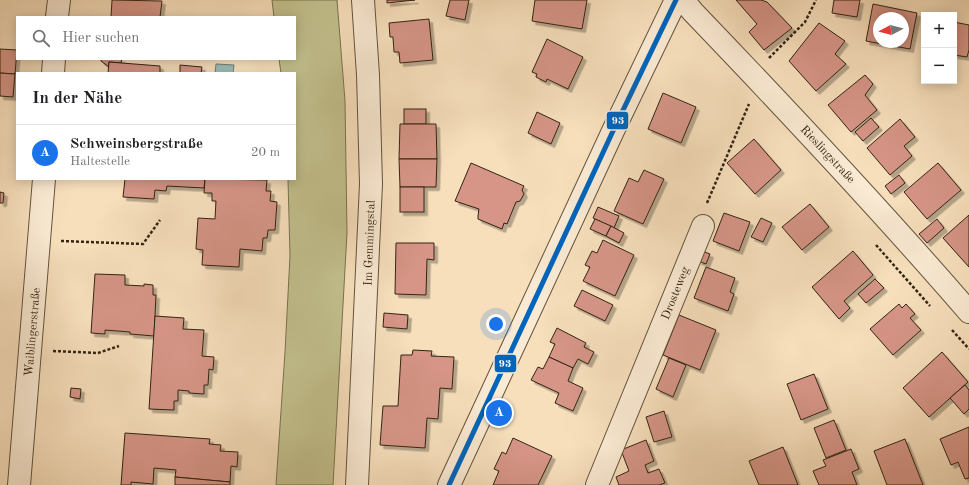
<!DOCTYPE html>
<html lang="de">
<head>
<meta charset="utf-8">
<style>
	body { margin:0; font-family:"Old Standard TT",serif; background:#f2f2f2; color:#202124 }
	.controls { position:absolute; right:12px; top:12px; display:grid; overflow:hidden; border-radius:0px; box-shadow:0 2px 10px #0003 }
	.controls button { width:36px; height:36px; display:grid; place-items:center; padding:0; border:0; border-bottom:1px solid #e0e0e0; background:#fff; color:#202124; font:20px sans-serif }
	.compass { position:absolute; left:873px; top:12px; width:36px; height:36px; border-radius:50%; background:#fff; box-shadow:0 2px 10px #0003; rotate:263deg }
	.you { position:absolute; left:496px; top:324px; width:14px; height:14px; margin:-10px; border:3px solid #fff; border-radius:50%; background:#1a73e8; box-shadow:0 0 0 6px #1a73e833 }
	.badge { display:grid; place-items:center; width:26px; height:26px; border-radius:50%; background:#1a73e8; color:#fff; font-size:13px; font-weight:700 }
	.pin { position:absolute; translate:-50% -50%; border:2px solid #fff; box-shadow:0 1px 4px #0006 }
	.list { margin:0; padding:0; list-style:none }
	h2 { display:flex; justify-content:space-between; align-items:center; height:52px; margin:0; padding:0 16px; font-size:17px }
	h2 small { font-size:13px; font-weight:400; color:#757577 }
	.list li { display:grid; grid-template-columns:26px 1fr auto; gap:12px; align-items:center; box-sizing:border-box; height:56px; padding:0 16px; border-top:1px solid #e0e0e0 }
	.list b { display:block; font-size:15px; white-space:nowrap }
	.list p { margin:0; font-size:13px; white-space:nowrap; color:#757577 }
	.list em { font-size:13px; font-style:normal; color:#757577 }
	.icon { flex:none; width:22px; height:22px; fill:none; stroke:currentColor; stroke-width:2; stroke-linecap:round; stroke-linejoin:round }
	.map { position:relative; flex:none; width:969px; height:485px; overflow:hidden }
	.search { position:absolute; background:#fff; box-shadow:0 2px 10px #0003; left:16px; top:16px; width:280px; height:44px; display:flex; align-items:center; gap:10px; box-sizing:border-box; padding:0 14px; border-radius:0px; color:#757577; font-size:15px }
	.panel { position:absolute; background:#fff; box-shadow:0 2px 10px #0003; left:16px; top:72px; width:280px; height:108px; border-radius:0px }
	.map>svg:first-child { display:block }
	.green { fill:#c2c08d; stroke:#7a7250 }
	.water { fill:#9ebcb5; stroke:#737f74 }
	.building { fill:#d69587; stroke:#322413; fill-rule:evenodd; filter:url(#shadow) }
	.lines { fill:none; stroke-linecap:round; stroke-linejoin:round }
	.minor-casing { stroke:#63533d; stroke-width:24 }
	.path { stroke:#322413; stroke-width:2.5; stroke-dasharray:3 2; stroke-linecap:butt }
	.minor { stroke:#faead3; stroke-width:22 }
	.bus-1-casing { stroke:#faead3; stroke-width:8 }
	.bus-1 { stroke:#0065bd; stroke-width:5 }
	.labels { text-anchor:middle; stroke-width:3; stroke-linejoin:round; paint-order:stroke }
	.street-label { font-size:12px; fill:#322413; stroke:#faead3 }
	.line-badge { stroke:#faead3; stroke-width:1.5 }
	.badge-label { font-size:11px; text-anchor:middle; font-weight:bold; fill:#fff }
</style>
</head>
<body>
<div class="map">
<svg width="969" height="485" viewBox="0 0 969 485">
	<defs>
		<filter id="shadow"><feDropShadow dx="3.5" dy="3.5" stdDeviation="0" flood-color="#0004"/></filter>
	</defs>
	<rect width="100%" height="100%" fill="#f7dfbc"/>
	<filter id="stains"><feTurbulence type="fractalNoise" baseFrequency=".005" numOctaves="4"/><feColorMatrix values="0 0 0 0 .2 0 0 0 0 .09 0 0 0 0 .02 0 0 0 .5 -.17"/></filter>
	<radialGradient id="worn" r=".72"><stop offset=".6" stop-color="#630" stop-opacity="0"/><stop offset="1" stop-color="#630" stop-opacity=".3"/></radialGradient>
	<polygon class="green" points="272,0 337,0 345,101 347,233 333,485 276,485 285,352 290,256 288,179 295,179 295,73 281,73 279,59 295,59 295,17 274,17"/>
	<polygon class="water" points="216,64 234,65 233,73 215,73"/>
	<g class="building">
		<polygon points="112,0 162,1 160,17 111,17"/>
		<polygon points="387,0 415,0 387,3"/>
		<polygon points="450,0 469,0 465,20 446,16"/>
		<polygon points="535,0 587,0 582,29 532,21"/>
		<polygon points="736,0 761,0 767,2 792,28 764,50 749,32 757,24"/>
		<polygon points="834,0 860,0 857,17 832,13"/>
		<path d="M873,4L917,13L910,49L866,41ZM879,18H903V42H879Z"/>
		<polygon points="429,19 433,60 400,63 399,52 394,52 393,37 390,37 389,23"/>
		<polygon points="954,22 969,25 969,50 967,57 954,55"/>
		<polygon points="819,23 845,41 835,54 846,64 816,91 789,61"/>
		<polygon points="547,39 583,57 568,89 547,79 546,82 536,77 537,74 532,72"/>
		<polygon points="0,49 17,50 15,74 0,73"/>
		<polygon points="101,59 122,59 121,63 109,62 109,67 101,61"/>
		<polygon points="109,62 160,66 160,73 108,73"/>
		<polygon points="180,65 202,67 201,73 180,73"/>
		<polygon points="0,73 15,74 13,97 0,96"/>
		<polygon points="865,75 873,84 865,95 877,110 851,132 828,105"/>
		<polygon points="663,93 696,107 681,143 648,129"/>
		<rect x="404" y="109" width="22" height="15"/>
		<polygon points="537,112 560,123 551,144 528,133"/>
		<polygon points="871,118 879,127 863,141 855,132"/>
		<polygon points="900,119 915,137 904,146 912,156 890,175 867,148"/>
		<polygon points="400,124 436,124 437,159 399,159"/>
		<polygon points="754,139 781,170 755,194 727,163"/>
		<polygon points="399,159 437,159 436,187 400,187"/>
		<polygon points="471,163 524,186 522,190 524,194 520,201 516,202 507,224 504,223 502,229 478,219 478,216 479,209 455,201"/>
		<polygon points="938,163 961,190 927,219 904,192"/>
		<polygon points="644,170 664,179 643,224 614,211 629,178 638,182"/>
		<polygon points="899,175 905,183 891,194 885,186"/>
		<polygon points="125,179 205,179 204,188 167,186 166,191 155,190 154,199 123,197"/>
		<polygon points="205,179 267,180 266,191 271,191 270,201 277,202 275,230 268,230 267,238 263,238 262,251 240,249 239,267 202,265 203,250 196,249 198,218 215,219 216,201 212,201 212,193 204,193"/>
		<rect x="400" y="187" width="24" height="25"/>
		<polygon points="0,192 4,193 3,203 0,203"/>
		<polygon points="810,204 829,227 802,250 782,227"/>
		<polygon points="598,207 619,216 614,228 593,218"/>
		<polygon points="724,213 750,222 739,251 713,241"/>
		<polygon points="969,215 969,267 943,238"/>
		<polygon points="761,218 772,223 763,242 751,237"/>
		<polygon points="595,219 611,226 606,236 590,229"/>
		<polygon points="937,219 944,228 927,243 919,234"/>
		<polygon points="611,226 624,233 619,243 606,236"/>
		<polygon points="603,240 634,255 615,296 583,281 590,267 585,265 592,251 597,253"/>
		<polygon points="396,243 434,243 434,260 427,259 426,295 395,294"/>
		<polygon points="702,251 710,254 706,264 698,261"/>
		<polygon points="853,251 873,275 844,301 850,308 839,319 812,287"/>
		<polygon points="706,267 735,278 730,292 734,294 728,311 694,298"/>
		<polygon points="95,274 125,275 125,285 144,286 144,284 153,285 153,295 156,295 154,336 130,334 130,332 105,330 105,334 91,333"/>
		<polygon points="875,279 884,288 866,303 858,294"/>
		<polygon points="582,290 613,305 605,321 574,306"/>
		<polygon points="899,304 902,308 906,304 915,314 910,318 921,330 893,355 870,329"/>
		<polygon points="384,313 408,315 407,329 383,327"/>
		<polygon points="679,315 716,330 700,370 663,355"/>
		<polygon points="155,316 184,318 183,329 204,330 202,356 214,357 213,370 209,369 208,385 204,385 204,394 189,393 189,391 178,390 178,401 174,401 174,410 149,409"/>
		<polygon points="557,328 586,343 584,347 594,352 588,364 578,359 573,368 549,357 555,344 550,342"/>
		<polygon points="413,350 432,351 431,356 454,357 452,389 440,388 438,419 427,418 425,448 380,445 383,406 398,406 401,355 412,355"/>
		<polygon points="942,352 968,382 929,417 903,388"/>
		<polygon points="549,357 573,368 568,381 583,388 573,411 555,403 559,393 531,380 538,367 543,369"/>
		<polygon points="669,358 686,365 673,397 656,389"/>
		<polygon points="814,374 828,409 801,420 787,384"/>
		<polygon points="965,385 969,390 969,409 964,414 950,398"/>
		<polygon points="71,388 81,389 80,399 70,397"/>
		<polygon points="664,411 672,437 654,442 646,417"/>
		<polygon points="834,420 846,450 826,458 814,428"/>
		<polygon points="969,427 969,478 965,479 958,462 951,465 940,439"/>
		<polygon points="125,433 210,439 209,444 221,445 220,451 238,452 237,467 231,466 230,482 175,477 176,470 154,468 153,484 131,482 131,485 121,485"/>
		<polygon points="513,438 552,456 538,485 493,485 499,471 494,469 502,452 506,454"/>
		<polygon points="905,439 923,485 887,485 874,451"/>
		<polygon points="646,440 654,461 645,465 648,473 659,469 665,483 659,485 619,485 616,477 629,471 621,450"/>
		<polygon points="783,447 798,485 759,485 749,461"/>
		<polygon points="851,449 859,469 852,472 857,485 819,485 813,471 826,466 823,460"/>
		<polygon points="175,477 230,482 230,485 175,485"/>
	</g>
	<g class="lines">
		<defs>
			<g id="minor">
				<path d="M683,0L693,12C787,110 880,209 969,312"/>
				<polyline points="57,17 59,0"/>
				<polyline points="53,73 54,59"/>
				<polyline points="19,485 44,179"/>
				<polyline points="357,485 371,184 368,75 363,0"/>
				<polyline points="449,485 613,131 676,0"/>
				<polyline points="597,485 703,226"/>
			</g>
		</defs>
		<use href="#minor" class="minor-casing"/>
		<g class="path">
			<polyline points="769,58 805,22 816,0"/>
			<polyline points="707,203 749,104"/>
			<polyline points="61,241 143,244 160,220"/>
			<polyline points="876,245 930,306"/>
			<polyline points="952,330 969,349"/>
			<polyline points="53,351 98,353 119,346"/>
		</g>
		<use href="#minor" class="minor"/>
		<defs>
			<polyline id="bus-1" points="449,485 613,131 676,0"/>
		</defs>
		<use href="#bus-1" class="bus-1-casing"/>
		<use href="#bus-1" class="bus-1"/>
	</g>
	<g class="labels">
		<g class="street-label">
			<text transform="translate(828 154) rotate(47)" y="4">Rieslingstraße</text>
			<text transform="translate(369 243) rotate(-88)" y="4">Im Gemmingstal</text>
			<text transform="translate(675 293) rotate(-68)" y="4">Drosteweg</text>
			<text transform="translate(32 332) rotate(-85)" y="4">Waiblingerstraße</text>
		</g>
	</g>
	<g class="line-badge">
		<rect x="606" y="111" width="23" height="19" rx="4" fill="#0065bd"/>
		<rect x="494" y="354" width="23" height="19" rx="4" fill="#0065bd"/>
	</g>
	<g class="badge-label">
		<text x="618" y="124">93</text>
		<text x="505" y="367">93</text>
	</g>
	<rect width="100%" height="100%" filter="url(#stains)"/>
	<rect width="100%" height="100%" fill="url(#worn)"/>
</svg>
<div class="controls">
<button>+</button>
<button>−</button>
</div>
<svg class="compass" viewBox="-18 -18 36 36"><path d="M0-13l5 13h-10z" fill="#e53935"/><path d="M0 13l5-13h-10z" fill="#757577"/></svg>
<div class="you"></div>
<div class="pin badge" style="left:499px;top:413px">A</div>
<div class="search"><svg class="icon" aria-label="search" viewBox="0 0 24 24"><circle cx="10" cy="10" r="6"/><path d="M15 15l6 6"/></svg>Hier suchen</div>
<section class="panel">
<h2>In der Nähe<small></small></h2>
<ul class="list">
<li><span class="badge">A</span><div><b>Schweinsbergstraße</b><p>Haltestelle</p></div><em>20 m</em></li>
</ul>
</section>
</div>
</body>
</html>
